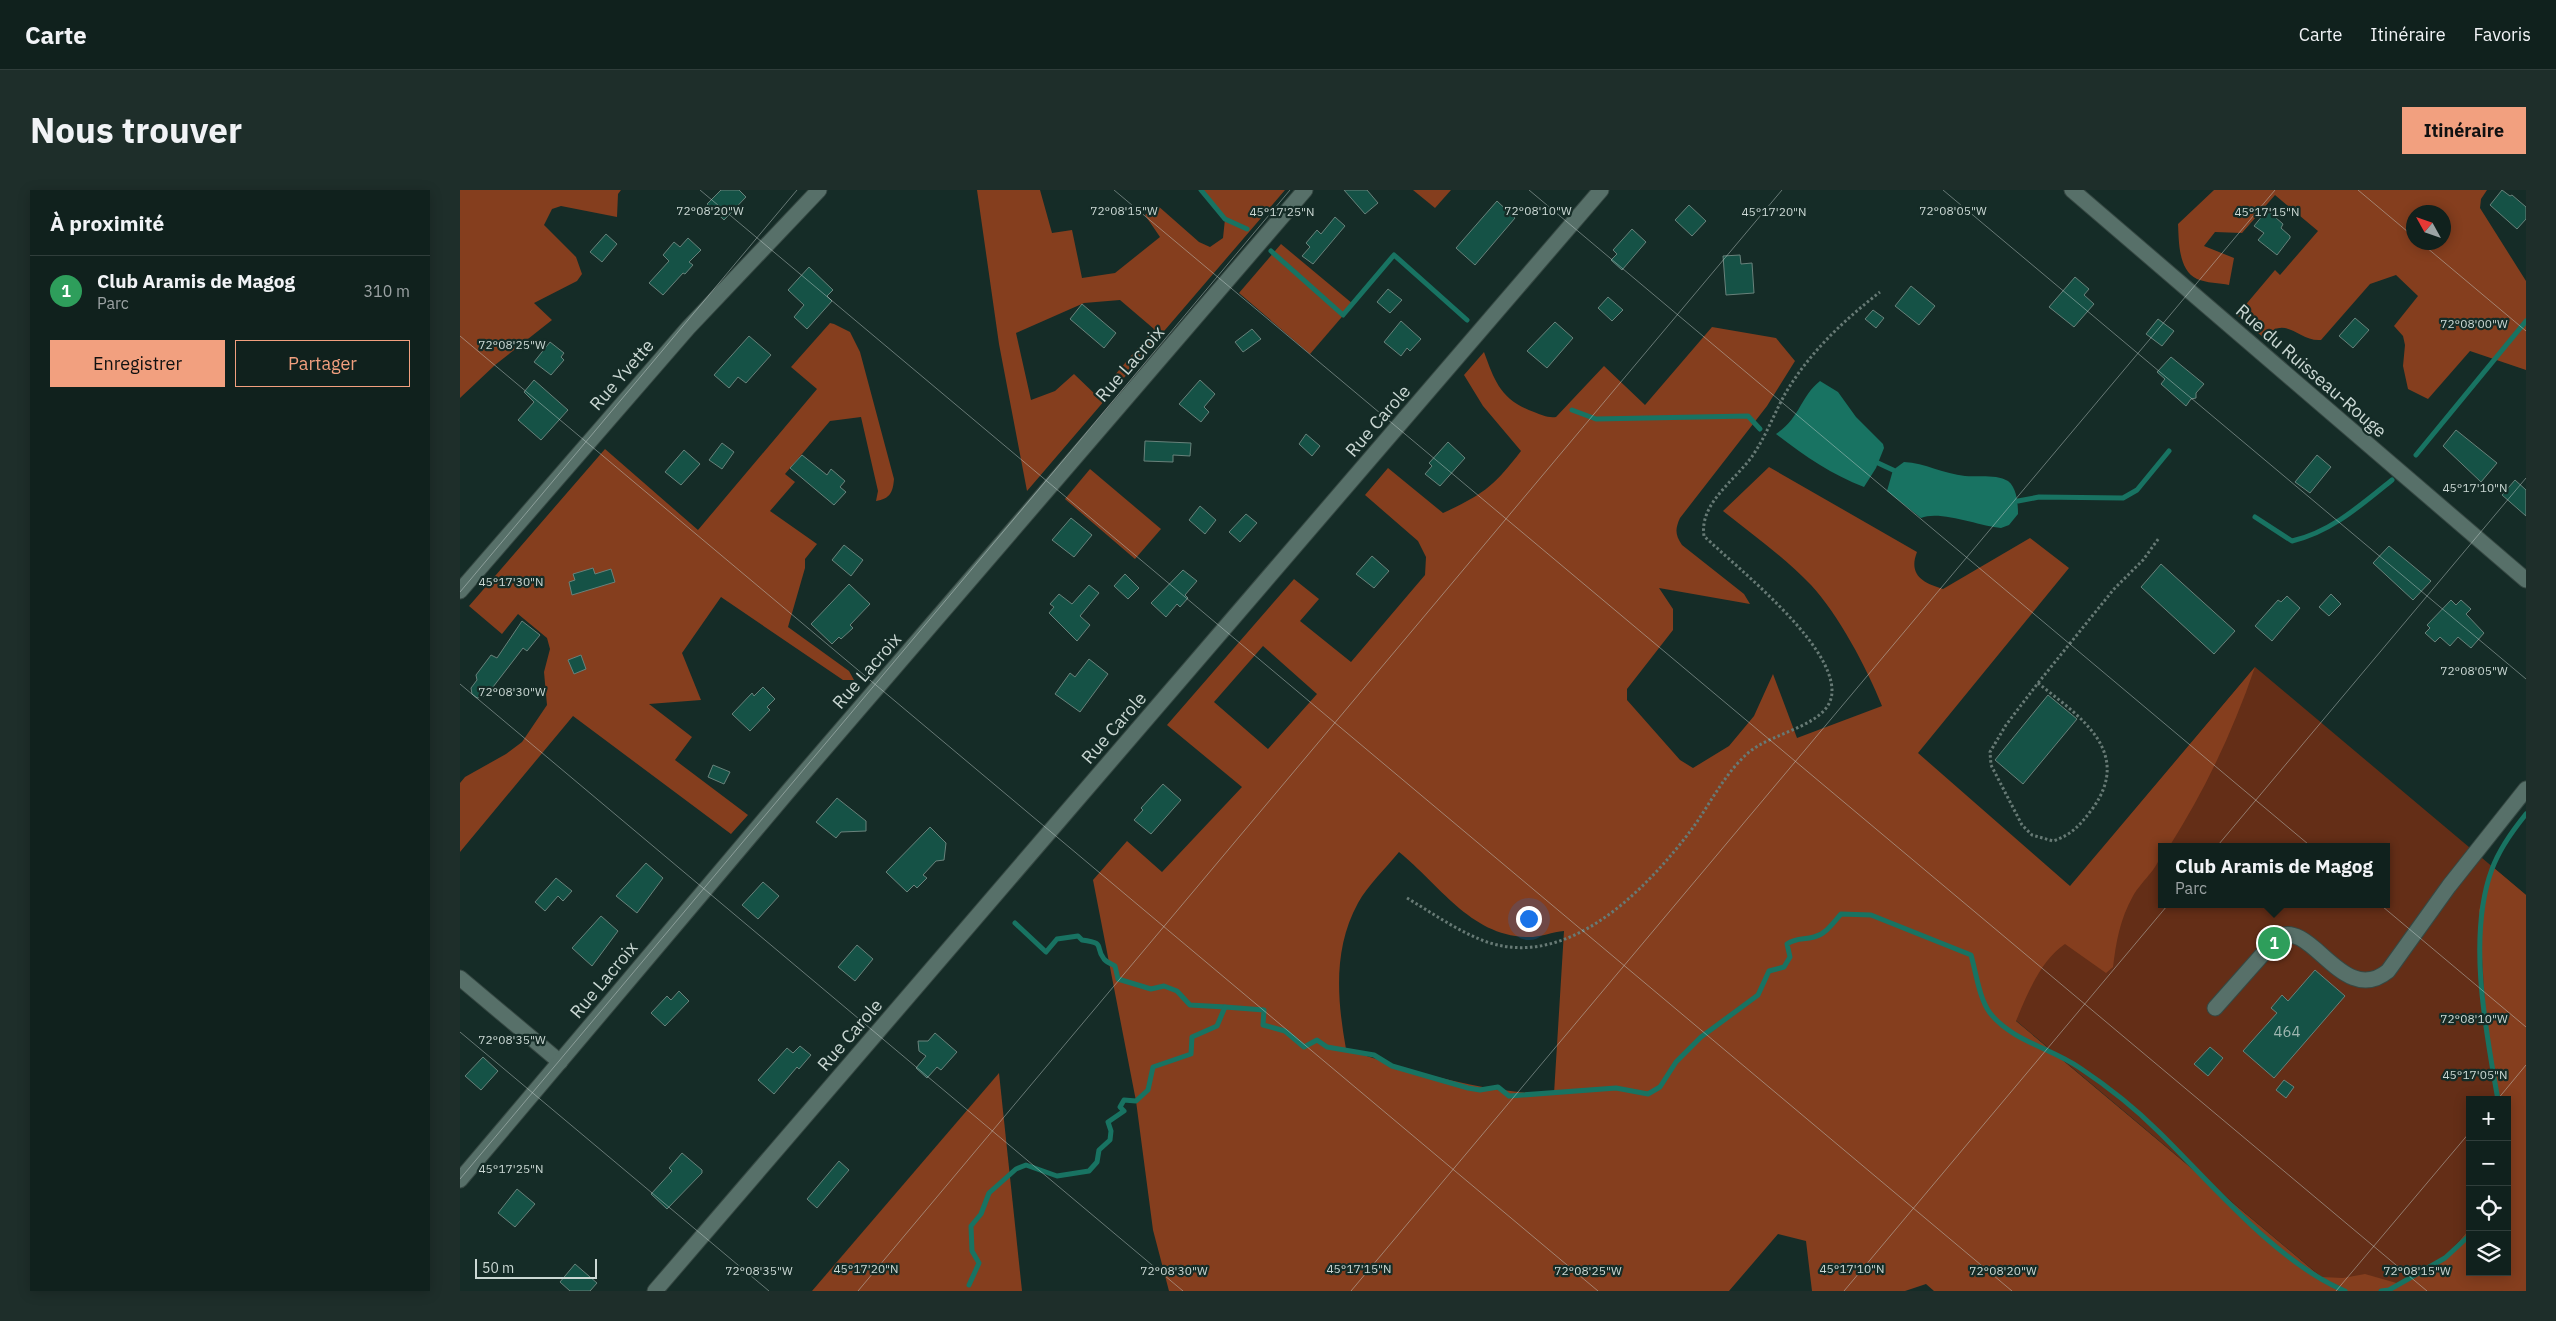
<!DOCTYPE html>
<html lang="fr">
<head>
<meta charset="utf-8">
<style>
	body { margin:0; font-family:"IBM Plex Sans",sans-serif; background:#1e2e2a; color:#f1f3f6 }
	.controls { position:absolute; right:15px; bottom:15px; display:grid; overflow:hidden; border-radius:0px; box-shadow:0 2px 12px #0003 }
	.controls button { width:45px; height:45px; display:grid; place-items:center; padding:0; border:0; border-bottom:1px solid #303e3b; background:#10211d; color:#f1f3f6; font:25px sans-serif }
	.compass { position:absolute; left:1946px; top:15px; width:45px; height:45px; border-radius:50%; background:#10211d; box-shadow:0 2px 12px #0003; rotate:310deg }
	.scale { position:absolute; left:15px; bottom:12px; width:122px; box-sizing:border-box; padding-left:5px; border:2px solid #cbd8d4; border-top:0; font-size:14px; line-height:18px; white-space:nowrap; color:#cbd8d4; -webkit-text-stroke:4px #152c27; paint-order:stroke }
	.you { position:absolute; left:1068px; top:728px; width:18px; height:18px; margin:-12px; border:4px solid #fff; border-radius:50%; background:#1a73e8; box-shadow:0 0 0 8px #1a73e833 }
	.badge { display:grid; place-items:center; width:32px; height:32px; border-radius:50%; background:#f2a07f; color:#fff; font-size:16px; font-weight:700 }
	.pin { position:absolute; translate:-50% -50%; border:2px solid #fff; box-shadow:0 1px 5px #0006 }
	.popup { position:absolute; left:1698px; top:653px; width:232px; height:65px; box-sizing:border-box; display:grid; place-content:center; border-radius:0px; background:#10211d; filter:drop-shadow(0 1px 4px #0005); font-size:16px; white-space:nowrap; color:#9ca3a4 }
	.popup b { font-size:19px; color:#f1f3f6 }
	.popup::after { content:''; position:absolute; left:50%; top:100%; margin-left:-10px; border:10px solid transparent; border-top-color:#10211d }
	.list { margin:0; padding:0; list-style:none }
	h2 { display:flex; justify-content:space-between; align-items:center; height:65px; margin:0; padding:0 20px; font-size:21px }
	h2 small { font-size:16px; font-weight:400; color:#9ca3a4 }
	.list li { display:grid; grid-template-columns:32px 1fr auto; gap:15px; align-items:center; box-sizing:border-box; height:70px; padding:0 20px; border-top:1px solid #303e3b }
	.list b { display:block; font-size:19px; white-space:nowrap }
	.list p { margin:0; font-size:16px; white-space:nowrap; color:#9ca3a4 }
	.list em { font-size:16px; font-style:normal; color:#9ca3a4 }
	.actions { display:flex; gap:10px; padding:15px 20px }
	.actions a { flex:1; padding:11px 0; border:1px solid #f2a07f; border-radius:0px; text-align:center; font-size:18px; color:#f2a07f }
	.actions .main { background:#f2a07f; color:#111 }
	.icon { flex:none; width:28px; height:28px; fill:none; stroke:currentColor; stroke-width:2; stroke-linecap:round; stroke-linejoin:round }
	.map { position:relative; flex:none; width:2066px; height:1101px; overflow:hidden; border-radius:0px }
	header { display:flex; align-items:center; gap:30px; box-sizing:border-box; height:70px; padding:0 25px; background:#10211d; border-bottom:1px solid #303e3b }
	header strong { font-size:24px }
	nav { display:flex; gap:28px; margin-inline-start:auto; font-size:18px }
	.intro { display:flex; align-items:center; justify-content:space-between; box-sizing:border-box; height:120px; padding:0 30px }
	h1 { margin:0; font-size:35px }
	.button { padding:12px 22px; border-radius:0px; background:#f2a07f; color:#111; font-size:18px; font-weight:700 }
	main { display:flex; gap:30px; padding:0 30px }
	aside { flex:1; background:#10211d; border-radius:0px; box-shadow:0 2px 12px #0003 }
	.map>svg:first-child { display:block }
	.green { fill:#642e17; fill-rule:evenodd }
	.forest { fill:#853e1e; fill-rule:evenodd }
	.water { fill:#187362 }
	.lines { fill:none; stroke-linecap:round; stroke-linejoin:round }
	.stream { stroke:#187362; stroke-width:5 }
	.building { fill:#155246; stroke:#68827b }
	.minor-casing { stroke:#364843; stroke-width:17 }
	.path { stroke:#677a75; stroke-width:3; stroke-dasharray:2.5 2.5; stroke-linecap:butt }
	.minor { stroke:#577069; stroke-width:15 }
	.ticks { fill:none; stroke:#cbd8d4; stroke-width:1; stroke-opacity:0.45 }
	.labels { text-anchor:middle; stroke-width:4.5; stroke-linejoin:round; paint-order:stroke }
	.number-label { font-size:15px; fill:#9eb6b0 }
	.street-label { font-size:18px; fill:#cbd8d4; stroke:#152c27 }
	.ticks-label { font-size:12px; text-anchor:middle; fill:#cbd8d4; stroke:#152c27; stroke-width:4.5; stroke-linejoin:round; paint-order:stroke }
</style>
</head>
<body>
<header>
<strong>Carte</strong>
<nav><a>Carte</a><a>Itinéraire</a><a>Favoris</a></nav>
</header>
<div class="intro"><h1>Nous trouver</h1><a class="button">Itinéraire</a></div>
<main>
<aside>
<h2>À proximité<small></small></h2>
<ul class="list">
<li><span class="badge" style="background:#2e9e5b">1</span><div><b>Club Aramis de Magog</b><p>Parc</p></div><em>310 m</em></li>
</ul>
<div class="actions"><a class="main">Enregistrer</a><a>Partager</a></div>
</aside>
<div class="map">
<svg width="2066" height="1101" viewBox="0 0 2066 1101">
	<rect width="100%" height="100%" fill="#152c27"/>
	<path class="green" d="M1795,477L2066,705L2047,910H2010V1038L1957,1101H1878L1522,802ZM1702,657H1926V714H1702Z"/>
	<g class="forest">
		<polygon points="0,0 161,0 158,4 157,27 101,16 92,19 84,35 116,67 122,84 117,91 74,113 92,130 35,175 0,208"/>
		<path d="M517,0H580L592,43L612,40L622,88L655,83L700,47L685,25L697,15L739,52L750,57L763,48L765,29L741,0H825L567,301L539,154ZM660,110L694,139L637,206L614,184L595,201L571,210L556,143L624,113Z"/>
		<polygon points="953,0 991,0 975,18"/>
		<path d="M1754,0H2027L2021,9L2020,18L2066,91V180L2010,161L1968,209L1948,199L1943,176L1945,155L1943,146L1934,136L1958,106L1936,85L1910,94L1861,150C1838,152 1826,123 1804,148L1777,125L1815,80L1820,85L1858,41L1815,5L1782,43L1755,42L1744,56L1774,68L1769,95C1760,93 1746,93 1737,89C1718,80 1719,51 1718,34ZM1954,22H1984V52H1954Z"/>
		<polygon points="821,54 893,114 850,164 779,103"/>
		<path d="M370,133L374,134L390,142L400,162L434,289C433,302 430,309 416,311L418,301L401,227L370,231L325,284L335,292L310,321L357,354L345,369V378L328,437L389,481L394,490H383L261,407L222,463L241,510L189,514L232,547L215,570L288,625L271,644L113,526L0,662V593L5,587L46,564L62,552L87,515L84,482L90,459L87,448L58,424L42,444L9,416L145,259L238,340L357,199L331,177Z"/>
		<path d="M1252,137L1316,148L1335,171L1307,216L1220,328C1215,339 1215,345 1222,355L1284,404L1290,414L1199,398L1213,419V440L1167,499V510L1220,570L1233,578L1269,556L1294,526L1313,484L1337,548L1422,516C1407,478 1378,424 1351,395C1324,367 1293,345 1263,321L1309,277L1457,362C1448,385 1463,393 1483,399L1570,348L1609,378L1458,563L1610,696L1795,477C1773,541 1745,600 1709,657H1702C1702,676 1682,690 1673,706C1660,729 1656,752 1653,777L1646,783L1605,754C1581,770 1567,804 1556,831L1861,1087L1883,1088L1905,1084L1940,1094L1985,1068L2010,1038V1082H2047V910H2038L2026,829L2019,720L2034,678L2066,705V1101H1474L1466,1094L1445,1101H1352L1346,1051L1318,1044L1269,1101H709L693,1040L676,911L633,690L667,651L702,682L782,597L707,535L834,389L859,409L840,431L891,472L965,385L966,367L958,351L905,305L928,278L983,323C1024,304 1034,296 1061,261L1023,216L1004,185L1024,162C1035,192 1041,210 1074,222C1082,225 1087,228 1096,227L1144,176L1185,215ZM803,456L857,504L808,559L754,512ZM939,662C979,694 1010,745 1066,747C1078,748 1092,742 1104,741L1094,904C1022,903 954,882 886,859C877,809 873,759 898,713C908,695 926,678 939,662Z"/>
		<polygon points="630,279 701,339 675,369 605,309"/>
		<polygon points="539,883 562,1101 352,1101"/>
	</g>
	<g class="water">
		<path d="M1360,191L1378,202L1396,227L1423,254L1424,258L1416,278L1404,297C1372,285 1343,265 1316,244C1341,227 1340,207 1360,191Z"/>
		<path d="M1444,272C1465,273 1484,284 1505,286C1518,287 1537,284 1548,291C1557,298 1558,314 1558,324L1549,335L1541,338C1519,336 1480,320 1461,328L1427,301L1433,280Z"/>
	</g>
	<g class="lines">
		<g class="stream">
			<polyline points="741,0 765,29 787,39"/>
			<polyline points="811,61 883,125 934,65 1007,130"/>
			<polyline points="1112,220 1136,229 1288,226 1300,239"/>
			<polyline points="1956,265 2066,131"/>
			<polyline points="1418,273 1433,280"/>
			<polyline points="1558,311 1579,307 1663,308 1677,300 1709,261"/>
			<path d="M1795,327L1832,351C1871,342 1901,315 1932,290"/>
			<path d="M555,733L586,762L597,749L618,746L622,750C647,753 634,757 644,769C646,772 652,774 655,776L658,789L691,799L704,796L717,801L730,815L765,817"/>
			<path d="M2038,910C2026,842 2007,746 2032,679C2039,660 2053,640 2066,624"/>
			<polyline points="2047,975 2047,978"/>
			<path d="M509,1095L519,1073L512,1061L511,1036L521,1024L529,1003L556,979L566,975L597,986L629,981L637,972L639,960L650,950L651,941L648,932L664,921L660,917L664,910L676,911L688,900L693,877L731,864L732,847L757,836L765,817L804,820L803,835L825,841L844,857L857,850L867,857L914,865L932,876L1008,898L1020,900L1038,897L1049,906L1156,898L1188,904L1200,897L1216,872L1241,847L1298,805L1309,781L1324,777L1330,767L1327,754C1337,747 1343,750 1354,747C1366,744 1373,733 1381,724L1411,725L1511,765C1516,782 1519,808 1530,823C1552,851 1591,858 1620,878C1647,896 1676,919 1699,942C1752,994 1816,1072 1885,1101"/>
			<polyline points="1921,1101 1929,1100 1985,1068 2010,1045"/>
		</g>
	</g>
	<g class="building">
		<polygon points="261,0 279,0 286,7 264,30 247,14"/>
		<polygon points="884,0 907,0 918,13 905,24"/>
		<polygon points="2042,0 2050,6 2052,5 2066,17 2066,29 2057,39 2030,15"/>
		<polygon points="1037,11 1055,28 1015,75 996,58"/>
		<polygon points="1229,15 1246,31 1232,46 1215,30"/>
		<polygon points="1807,20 1823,34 1821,38 1830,46 1830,48 1817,65 1798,50 1804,43 1794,36"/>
		<polygon points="875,27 885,36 853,74 842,66 850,57 846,53 857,40 861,44"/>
		<polygon points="1172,39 1186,52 1162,80 1151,70 1157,64 1153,60"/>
		<polygon points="146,44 157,54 142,72 130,62"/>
		<polygon points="228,48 241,60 229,72 233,75 225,84 223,83 203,105 189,93 209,71 203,65 214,52 220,57"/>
		<polygon points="1280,65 1281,74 1292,73 1294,103 1266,105 1263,66"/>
		<polygon points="349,77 373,100 367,106 372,111 347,139 334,127 344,115 328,100"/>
		<polygon points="1615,87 1629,99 1624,105 1634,114 1614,137 1589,117"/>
		<polygon points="1451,96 1475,116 1459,135 1435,116"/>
		<polygon points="928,99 942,110 930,123 917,112"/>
		<polygon points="1148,107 1163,120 1152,131 1138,118"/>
		<polygon points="622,114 656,143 644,158 610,129"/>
		<polygon points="1413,120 1424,128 1416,138 1405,129"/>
		<polygon points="1895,128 1909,140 1893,158 1879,146"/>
		<polygon points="1698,129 1714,141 1702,156 1686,144"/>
		<polygon points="941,131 961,149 950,161 947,158 941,166 924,152"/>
		<polygon points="1095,132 1113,148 1087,178 1067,161"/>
		<polygon points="792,139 801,149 783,162 775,152"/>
		<polygon points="289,146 311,165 286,193 278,187 269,198 254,185"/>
		<polygon points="90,152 104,163 101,167 104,170 91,185 74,172"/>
		<polygon points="1711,167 1744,194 1736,203 1736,208 1731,209 1726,216 1701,194 1705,189 1697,182"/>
		<polygon points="74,190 108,220 81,250 58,230 74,212 64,202"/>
		<polygon points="740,190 755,204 744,217 749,222 741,232 719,214"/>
		<polygon points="1996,240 2037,273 2021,292 1983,256"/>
		<polygon points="846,244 860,256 852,266 839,254"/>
		<polygon points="685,251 731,253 730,266 713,265 713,272 684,271"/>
		<polygon points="988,252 1005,268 980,296 965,284 972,276 969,273"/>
		<polygon points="262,253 274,262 262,279 249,270"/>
		<polygon points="224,260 240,274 221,295 205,282"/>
		<polygon points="342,265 367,285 371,279 385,291 380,297 386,302 374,315 330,278"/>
		<polygon points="1857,265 1871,277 1850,303 1835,292"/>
		<polygon points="2055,290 2066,300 2066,326 2042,305"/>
		<polygon points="740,316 756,330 745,344 729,330"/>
		<polygon points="786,324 797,333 780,352 769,342"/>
		<polygon points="611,328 632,345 614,367 592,350"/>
		<polygon points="384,355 403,370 391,386 372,370"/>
		<polygon points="1929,356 1971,391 1953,410 1913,373"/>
		<polygon points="912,366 929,381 914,398 896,384"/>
		<polygon points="1701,374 1775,441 1754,464 1681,397"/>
		<polygon points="133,378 135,384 151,379 155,392 112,405 109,392 115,390 113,384"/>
		<polygon points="723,380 737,391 725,405 728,408 720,417 717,414 706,427 691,413"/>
		<polygon points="665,384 679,398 668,409 654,396"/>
		<polygon points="389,394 410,414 390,435 393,438 381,449 379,447 372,454 351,434"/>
		<polygon points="629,395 639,403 620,426 630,435 617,451 589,423 594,417 590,414 599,404 612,414"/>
		<polygon points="1871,404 1881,414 1869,426 1859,417"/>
		<polygon points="1827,406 1840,418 1812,451 1795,436 1818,410 1821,412"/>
		<polygon points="1991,410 1996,415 2001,410 2011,419 2006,424 2024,443 2011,458 1998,447 1990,456 1980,447 1975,452 1965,443 1970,438 1967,435"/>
		<polygon points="62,431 80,445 67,461 63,458 33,497 23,507 17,508 12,504 11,498 17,490 16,485 31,465 37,468"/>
		<polygon points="121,465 126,479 114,484 108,470"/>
		<polygon points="629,469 648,484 620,522 595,504 610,483 615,487"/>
		<polygon points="303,497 315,509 307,517 310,520 290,541 272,524 292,503 294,506"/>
		<polygon points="1588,505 1617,529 1563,594 1535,570"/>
		<polygon points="253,575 270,582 264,594 248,587"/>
		<polygon points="703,594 721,610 691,644 674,630 683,620 681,618"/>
		<polygon points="377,608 406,631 406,641 381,642 376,648 356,632"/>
		<polygon points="470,637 486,653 484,670 476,671 463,685 467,688 457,698 454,695 447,702 426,682"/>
		<polygon points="186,673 203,688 177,723 156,706"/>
		<polygon points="96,688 112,701 103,711 98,706 85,721 75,712"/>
		<polygon points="303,692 319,706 298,729 282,715"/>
		<polygon points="141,726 158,741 132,776 112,758"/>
		<polygon points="397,755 413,769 395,791 378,777"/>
		<polygon points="1855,780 1885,806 1814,888 1783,861 1817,823 1811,818 1822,805 1828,811"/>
		<polygon points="219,801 229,811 205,836 191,823 207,806 211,810"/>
		<polygon points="475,843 497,862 481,880 477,877 467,888 456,878 466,866 459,861 458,851 468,851"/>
		<polygon points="340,856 351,865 339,879 337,877 314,904 298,890 327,858 333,863"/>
		<polygon points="1750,857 1763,868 1748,886 1734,874"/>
		<polygon points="23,867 38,881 21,900 5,886"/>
		<polygon points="1824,890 1834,897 1826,908 1816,900"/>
		<polygon points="222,963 242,980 242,983 207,1019 191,1004 212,981 209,978"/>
		<polygon points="379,971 389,980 357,1018 347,1009"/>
		<polygon points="57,999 75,1014 55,1037 38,1023"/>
		<polygon points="115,1074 137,1093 130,1101 110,1101 100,1092"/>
	</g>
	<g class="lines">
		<defs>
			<g id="minor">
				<polyline points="1612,0 2066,390"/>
				<polyline points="0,401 228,138 359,0"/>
				<polyline points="0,788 100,872"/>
				<path d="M1755,818L1818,747C1852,729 1883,818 1928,781L1989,696L2066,599"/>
				<polyline points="0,990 331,598 845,0"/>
				<polyline points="195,1101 1141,0"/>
			</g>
		</defs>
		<use href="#minor" class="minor-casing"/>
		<g class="path">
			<path d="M1578,493C1617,525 1674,560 1633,618C1621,634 1612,645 1593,651L1572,645L1562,635L1531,575L1530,562L1546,535L1578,493L1654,399L1683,370L1699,348"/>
			<path d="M947,708C974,724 1000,743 1030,753C1112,778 1188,697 1232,639C1250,614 1265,583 1288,563C1311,542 1372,536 1372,501C1372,452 1278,379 1244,346C1239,313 1276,290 1293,265C1306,246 1314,224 1325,204C1349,163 1383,131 1420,102"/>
		</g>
		<use href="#minor" class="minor"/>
	</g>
	<path class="ticks" d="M240,0L1552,1101M654,0L1967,1101M1069,0L2066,837M1483,0L2066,489M1898,0L1954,47M1960,52L2066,141M0,146L1138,1101M0,402L337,0M0,494L723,1101M0,842L309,1101M2037,910L2066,875M0,989L830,0M398,1101L1322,0M891,1101L1815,0M1384,1101L2066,288M1876,1101L2010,942"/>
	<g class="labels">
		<g class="number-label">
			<text x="1827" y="847">464</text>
		</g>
		<g class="street-label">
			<text transform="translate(670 174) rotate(-49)" y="6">Rue Lacroix</text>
			<text transform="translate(1851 181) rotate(41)" y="6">Rue du Ruisseau-Rouge</text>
			<text transform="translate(162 185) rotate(-49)" y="6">Rue Yvette</text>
			<text transform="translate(918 231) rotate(-49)" y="6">Rue Carole</text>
			<text transform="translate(407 481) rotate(-49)" y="6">Rue Lacroix</text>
			<text transform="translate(654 538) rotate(-49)" y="6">Rue Carole</text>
			<text transform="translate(144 790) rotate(-50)" y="6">Rue Lacroix</text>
			<text transform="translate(390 845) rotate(-49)" y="6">Rue Carole</text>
		</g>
	</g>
	<g class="ticks-label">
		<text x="250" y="25">72°08'20"W</text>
		<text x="664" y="25">72°08'15"W</text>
		<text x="1078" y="25">72°08'10"W</text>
		<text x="1493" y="25">72°08'05"W</text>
		<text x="822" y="26">45°17'25"N</text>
		<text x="1314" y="26">45°17'20"N</text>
		<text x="1807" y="26">45°17'15"N</text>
		<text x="2014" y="138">72°08'00"W</text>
		<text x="52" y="159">72°08'25"W</text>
		<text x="2015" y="302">45°17'10"N</text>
		<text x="51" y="396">45°17'30"N</text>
		<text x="2014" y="485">72°08'05"W</text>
		<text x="52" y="506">72°08'30"W</text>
		<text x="2014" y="833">72°08'10"W</text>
		<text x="52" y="854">72°08'35"W</text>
		<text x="2015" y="889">45°17'05"N</text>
		<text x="51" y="983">45°17'25"N</text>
		<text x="406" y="1083">45°17'20"N</text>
		<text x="899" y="1083">45°17'15"N</text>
		<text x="1392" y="1083">45°17'10"N</text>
		<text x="299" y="1085">72°08'35"W</text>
		<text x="714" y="1085">72°08'30"W</text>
		<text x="1128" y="1085">72°08'25"W</text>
		<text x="1543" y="1085">72°08'20"W</text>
		<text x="1957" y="1085">72°08'15"W</text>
	</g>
</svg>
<div class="controls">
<button>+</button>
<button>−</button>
<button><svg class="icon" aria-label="locate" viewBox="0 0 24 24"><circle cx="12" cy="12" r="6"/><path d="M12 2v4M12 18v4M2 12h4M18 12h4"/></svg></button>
<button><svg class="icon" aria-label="layers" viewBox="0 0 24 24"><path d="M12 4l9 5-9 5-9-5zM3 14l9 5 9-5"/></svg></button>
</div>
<svg class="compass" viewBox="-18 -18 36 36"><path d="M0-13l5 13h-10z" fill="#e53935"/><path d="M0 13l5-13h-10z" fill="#9ca3a4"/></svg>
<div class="scale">50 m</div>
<div class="you"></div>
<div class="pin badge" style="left:1814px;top:753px;background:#2e9e5b">1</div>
<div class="popup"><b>Club Aramis de Magog</b>Parc</div>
</div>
</main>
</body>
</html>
